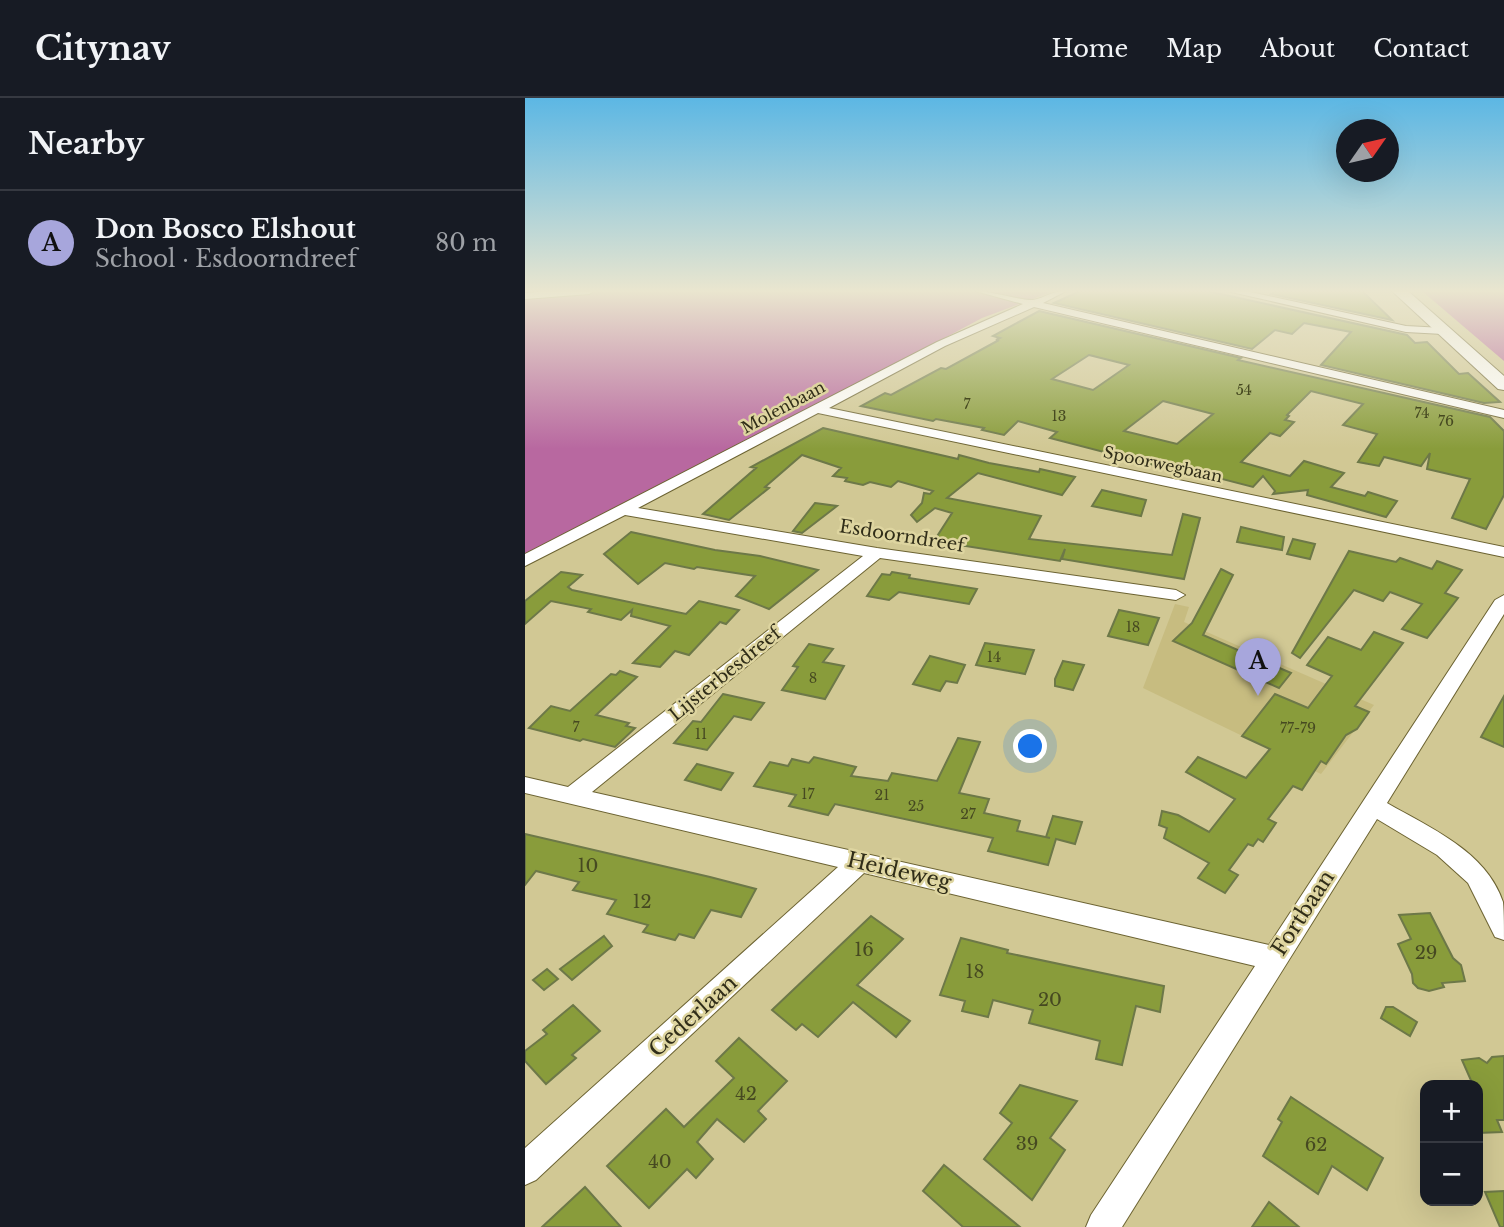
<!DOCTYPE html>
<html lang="en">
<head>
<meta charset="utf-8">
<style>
	body { margin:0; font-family:"Libre Baskerville",serif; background:#242831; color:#f1f3f6 }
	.controls { position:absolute; right:21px; bottom:21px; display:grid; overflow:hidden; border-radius:14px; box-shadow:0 7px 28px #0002 }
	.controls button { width:63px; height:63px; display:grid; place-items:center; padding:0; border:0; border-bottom:2px solid #363941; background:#171b24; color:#f1f3f6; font:35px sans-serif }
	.compass { position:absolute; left:811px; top:21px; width:63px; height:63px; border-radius:50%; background:#171b24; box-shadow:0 7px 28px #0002; rotate:56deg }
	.you { position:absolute; left:506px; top:649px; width:24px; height:24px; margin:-18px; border:5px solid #fff; border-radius:50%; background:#1a73e8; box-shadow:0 0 0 10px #1a73e833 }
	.badge { display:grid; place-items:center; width:46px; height:46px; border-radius:50%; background:#a7a6dc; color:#111; font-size:23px; font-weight:700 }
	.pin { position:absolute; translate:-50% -58px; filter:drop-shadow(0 2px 4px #0008) }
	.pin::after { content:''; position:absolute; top:37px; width:24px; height:21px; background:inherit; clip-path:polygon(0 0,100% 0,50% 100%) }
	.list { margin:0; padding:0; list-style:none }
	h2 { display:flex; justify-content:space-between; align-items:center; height:91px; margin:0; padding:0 28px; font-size:30px }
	h2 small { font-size:23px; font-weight:400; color:#9ea1a6 }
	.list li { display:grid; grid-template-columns:46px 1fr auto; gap:21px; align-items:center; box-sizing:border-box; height:105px; padding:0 28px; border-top:2px solid #363941 }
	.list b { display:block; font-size:26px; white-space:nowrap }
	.list p { margin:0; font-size:23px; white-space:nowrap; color:#9ea1a6 }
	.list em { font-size:23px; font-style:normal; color:#9ea1a6 }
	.map { position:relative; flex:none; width:979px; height:1129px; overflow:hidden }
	header { display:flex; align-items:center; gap:42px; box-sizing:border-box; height:98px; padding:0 35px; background:#171b24; border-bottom:2px solid #363941 }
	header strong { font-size:33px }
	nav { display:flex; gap:38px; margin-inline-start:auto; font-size:24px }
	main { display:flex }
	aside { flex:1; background:#171b24 }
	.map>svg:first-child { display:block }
	.built { fill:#c7bc80 }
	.forest { fill:#b868a0 }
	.building { fill:#899c3b; stroke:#6d7848; stroke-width:2; fill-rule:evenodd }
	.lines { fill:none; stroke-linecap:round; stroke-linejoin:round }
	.minor-casing { stroke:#6c6332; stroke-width:2 }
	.secondary-casing { stroke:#6c6332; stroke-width:2 }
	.minor { fill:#fff; fill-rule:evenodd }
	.secondary { fill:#fff; fill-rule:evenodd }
	.labels { text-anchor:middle; stroke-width:5; stroke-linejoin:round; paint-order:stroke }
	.number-label { font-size:14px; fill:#464921 }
	.far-street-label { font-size:16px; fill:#302d18; stroke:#ded5a0 }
	.street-label { font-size:18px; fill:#302d18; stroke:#ded5a0 }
	.near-number-label { font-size:18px; fill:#464921 }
	.near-street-label { font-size:21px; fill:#302d18; stroke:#ded5a0 }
</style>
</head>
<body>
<header>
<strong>Citynav</strong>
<nav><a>Home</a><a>Map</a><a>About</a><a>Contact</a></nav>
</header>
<main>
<aside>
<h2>Nearby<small></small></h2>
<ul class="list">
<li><span class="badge">A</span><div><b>Don Bosco Elshout</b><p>School · Esdoorndreef</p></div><em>80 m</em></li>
</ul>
</aside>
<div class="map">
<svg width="979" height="1129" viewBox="0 0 979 1129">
	<rect width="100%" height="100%" fill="#d1c894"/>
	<polygon class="built" points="650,506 664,509 659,524 849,607 796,676 618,590"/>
	<g class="forest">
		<polygon points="46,193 529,193 457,220 0,464 0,199"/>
		<polygon points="897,193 979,193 979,263"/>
	</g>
	<g class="building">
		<polygon points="555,193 682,193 882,237 890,245 902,244 934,276 943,275 975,304 959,305 796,267 826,234 779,225 767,236 750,232 727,251 529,205"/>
		<polygon points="751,193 837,193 867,222 746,196"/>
		<path d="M514,213L716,260L713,262L965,319L979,333V397L961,431L927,420L945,381L902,371L905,355L896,368L859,359L854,368L833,364L852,336L818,327L838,306L786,293L762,317L764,318L760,322L769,324L755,338L745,335L716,364L765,378L779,363L819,375L806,389L840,398L843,394L872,403L861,419L782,397L783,392L748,396L750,393L738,378L728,389L651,369L648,372L525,340L532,334L493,323L479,337L457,332L459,330L411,321L408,323L336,308L360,295L366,297L416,270L421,271L474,242H471L475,240L468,238ZM564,257L604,267L568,292L527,281ZM638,303L688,316L652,346L599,333Z"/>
		<polygon points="298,330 433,361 434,357 464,365 514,374 515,371 550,379 537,397 453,375 422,400 516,418 504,441 647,457 658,416 675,420 659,481 537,461 540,451 535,463 409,443 427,415 410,410 392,424 386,417 397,405 399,395 405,396 408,393 373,383 366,389 345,384 338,387 320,383 322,380 308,378 316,370 277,357 240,389 244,390 204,422 178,416 231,370 226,369"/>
		<polygon points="577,392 621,402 616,418 567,408"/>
		<polygon points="290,405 312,408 277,435 268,433"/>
		<polygon points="716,429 759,439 757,452 712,444"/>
		<polygon points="106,434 190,452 235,458 293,472 244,511 211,498 230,478 172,469 169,471 140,465 113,486 79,456"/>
		<polygon points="768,441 790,446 785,461 762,456"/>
		<polygon points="824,453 871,464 875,460 907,471 912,463 937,472 920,495 933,500 902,540 877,531 897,506 865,494 858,503 829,492 775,560 767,555"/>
		<polygon points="696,471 708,477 678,537 766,575 754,590 648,543 667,525"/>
		<polygon points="36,474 57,477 43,489 47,492 161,516 174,503 214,512 201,526 195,524 164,557 150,553 135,569 108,565 145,528 106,518 107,512 96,522 63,514 66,511 26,503 0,526 0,503"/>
		<polygon points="367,474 385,477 384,480 452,491 444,506 374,494 364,502 342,498 357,476 365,477"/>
		<polygon points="594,512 634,520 623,547 583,538"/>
		<polygon points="849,534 878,545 830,608 844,614 832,631 821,637 801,666 796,663 777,692 768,688 743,721 751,725 738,744 733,741 728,748 723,746 704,772 713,777 700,795 673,780 684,765 639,740 642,730 634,727 637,713 653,717 684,734 710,701 661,674 673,659 721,680 745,651 717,638 750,596 783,610 807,578 782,567 803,539 836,552"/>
		<polygon points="460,545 509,552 500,576 451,567"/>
		<polygon points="284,546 308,551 298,564 319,568 300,601 257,592 273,569 268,568"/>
		<polygon points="405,558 440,567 432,585 421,583 415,593 388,586"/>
		<polygon points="538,563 559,567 548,592 530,588 530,581"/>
		<polygon points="95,573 112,579 71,617 104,625 101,628 110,630 90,649 58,641 55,643 4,630 26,608 45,613 86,576 91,577"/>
		<polygon points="198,596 239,605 226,622 209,618 182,652 149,645 168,623 176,624"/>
		<polygon points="979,598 979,649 956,639"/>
		<polygon points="433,640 455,644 434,695 464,701 459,715 495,723 492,733 525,740 521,739 528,718 557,724 550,746 531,741 523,767 463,753 468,740 310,706 303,717 264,708 271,697 229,688 245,664 263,668 267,661 284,665 289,659 331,669 326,678 363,683 367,675 412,683"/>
		<polygon points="172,666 208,675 196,692 160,682"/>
		<polygon points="0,736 185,779 231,791 216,819 186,812 169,840 154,836 150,842 118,834 123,827 82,816 91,802 48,792 54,784 11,773 0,787"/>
		<polygon points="905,815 928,860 936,867 940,883 917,885 919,889 904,893 893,890 888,885 887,876 873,846 886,841 874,817"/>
		<polygon points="346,818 378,841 332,887 385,923 371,939 328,904 293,939 277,926 271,932 247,912"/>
		<polygon points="79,838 87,848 47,882 35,871"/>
		<polygon points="436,840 483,852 482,855 639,888 635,914 611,908 597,967 571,961 575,943 504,925 508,912 468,902 463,919 437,913 440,903 415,897"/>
		<polygon points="22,871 33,881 19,892 8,882"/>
		<polygon points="48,907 75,933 47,957 51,960 21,986 0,963 0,953 22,936 18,932"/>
		<polygon points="861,909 868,909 892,924 885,938 856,920"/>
		<polygon points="214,940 262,983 233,1013 241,1021 219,1044 192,1021 172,1044 188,1061 171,1080 162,1071 124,1110 82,1068 141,1011 159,1029 209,980 191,963"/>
		<polygon points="979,958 979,1022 972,1022 977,1034 953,1035 953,987 948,987 937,962 954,960 962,965 967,959"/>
		<polygon points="495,987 552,1003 525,1040 540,1052 507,1102 459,1061 487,1025 475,1015"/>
		<polygon points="766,999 858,1060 842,1092 807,1068 793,1096 738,1058 757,1024 753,1021"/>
		<polygon points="419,1067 447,1090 495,1129 438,1129 398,1093"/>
		<polygon points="60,1089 96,1129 17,1129"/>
		<polygon points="979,1093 979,1129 975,1129 960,1094"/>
		<polygon points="744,1104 774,1129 727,1129"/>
	</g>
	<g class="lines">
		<defs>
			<g id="minor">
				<polygon points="24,193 69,193 64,196 0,201 0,195"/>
				<path d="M450,193C466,193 498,203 508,202C520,200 526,193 541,193L518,205L979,312V320L509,209L420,248L304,310L979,449V459L293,315L113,410L352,450L651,492L660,497L651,502L355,460L67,694L744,847L970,502L979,497V516L862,705C905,730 961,753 978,804C979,815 979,831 979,842L970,839L943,785L912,757L852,721L597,1129H561L566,1117L730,868L339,775L11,1082L0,1087V1050L313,769L0,695V679L43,689L338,458L100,417L0,468V456L412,244L498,206Z"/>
				<polygon points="702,193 721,193 881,228 918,230 924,233 918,236 881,234"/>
			</g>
			<polygon id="secondary" points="867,193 883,193 979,278 979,292 973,291"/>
		</defs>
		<use href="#minor" class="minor-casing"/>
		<use href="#secondary" class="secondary-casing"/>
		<use href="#minor" class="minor"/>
		<use href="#secondary" class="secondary"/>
	</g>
	<linearGradient id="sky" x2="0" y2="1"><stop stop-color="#5cb7e4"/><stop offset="0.55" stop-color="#eae6cf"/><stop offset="1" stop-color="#eae6cf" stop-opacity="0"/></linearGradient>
	<rect width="979" height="351" fill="url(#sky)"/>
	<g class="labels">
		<g class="number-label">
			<text x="719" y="297">54</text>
			<text x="442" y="311">7</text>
			<text x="897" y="320">74</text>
			<text x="534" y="323">13</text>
			<text x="921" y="328">76</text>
			<text x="608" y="534">18</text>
			<text x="469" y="564">14</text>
			<text x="288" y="585">8</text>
			<text x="51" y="634">7</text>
			<text x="773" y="635">77-79</text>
			<text x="176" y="641">11</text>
			<text x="283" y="701">17</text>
			<text x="357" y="702">21</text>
			<text x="391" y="713">25</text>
			<text x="443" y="721">27</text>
		</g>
		<g class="far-street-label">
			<text transform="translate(258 309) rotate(-28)" y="6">Molenbaan</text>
			<text transform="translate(638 366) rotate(12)" y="6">Spoorwegbaan</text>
		</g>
		<g class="street-label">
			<text transform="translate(377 438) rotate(9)" y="6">Esdoorndreef</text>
			<text transform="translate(200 576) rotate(-39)" y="6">Lijsterbesdreef</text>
		</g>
		<g class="near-number-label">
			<text x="63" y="774">10</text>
			<text x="117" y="810">12</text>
			<text x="339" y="858">16</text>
			<text x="901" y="861">29</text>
			<text x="450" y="880">18</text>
			<text x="525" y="908">20</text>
			<text x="221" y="1002">42</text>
			<text x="502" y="1052">39</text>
			<text x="791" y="1053">62</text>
			<text x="135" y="1070">40</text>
		</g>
		<g class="near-street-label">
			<text transform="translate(374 773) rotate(13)" y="7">Heideweg</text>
			<text transform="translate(778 815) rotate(-57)" y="7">Fortbaan</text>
			<text transform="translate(168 918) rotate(-42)" y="7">Cederlaan</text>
		</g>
	</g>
</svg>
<div class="controls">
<button>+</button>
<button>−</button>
</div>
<svg class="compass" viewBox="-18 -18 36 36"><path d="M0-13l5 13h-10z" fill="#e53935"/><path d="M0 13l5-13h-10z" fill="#9ea1a6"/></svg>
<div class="you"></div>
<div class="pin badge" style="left:733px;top:598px">A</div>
</div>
</main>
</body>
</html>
